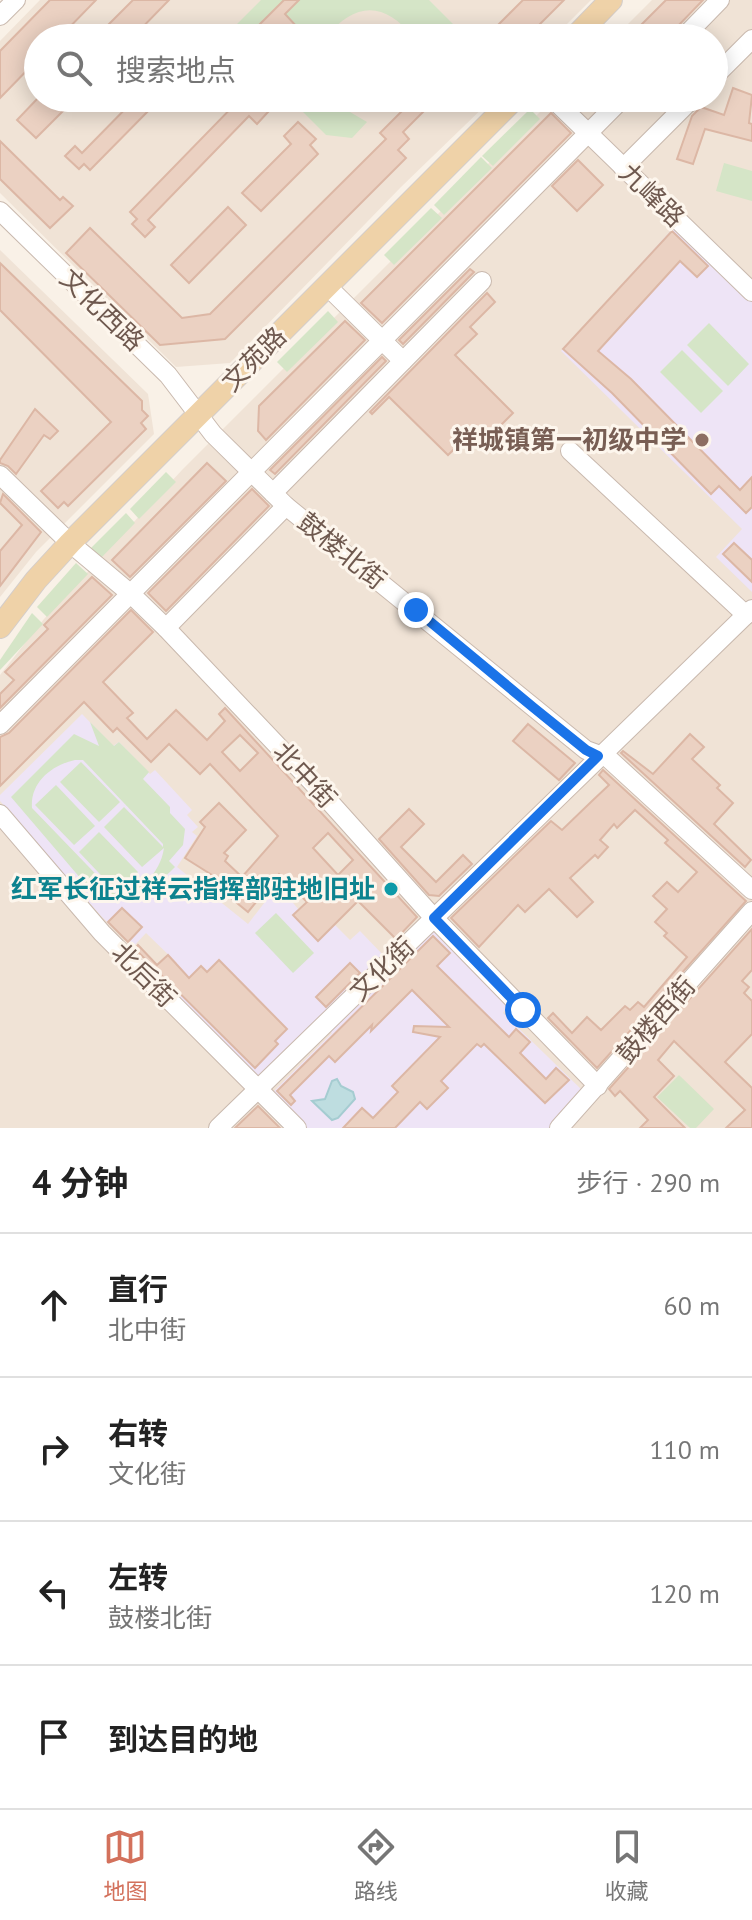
<!DOCTYPE html>
<html lang="zh">
<head>
<meta charset="utf-8">
<style>
	body { margin:0; font-family:"PT Sans","Noto Sans SC",sans-serif; background:#f6f6f6; color:#222 }
	.stop { position:absolute; width:24px; height:24px; margin:-18px; border:6px solid #1a73e8; border-radius:50%; background:#fff }
	.stop.end { background:#1a73e8; border-color:#fff; box-shadow:0 2px 8px #0008 }
	.list { margin:0; padding:0; list-style:none }
	h2 { display:flex; justify-content:space-between; align-items:center; height:104px; margin:0; padding:0 32px; font-size:34px }
	h2 small { font-size:26px; font-weight:400; color:#767676 }
	.list li { display:grid; grid-template-columns:52px 1fr auto; gap:24px; align-items:center; box-sizing:border-box; height:144px; padding:0 32px; border-top:2px solid #e0e0e0 }
	.list b { display:block; font-size:30px; white-space:nowrap }
	.list p { margin:0; font-size:26px; white-space:nowrap; color:#767676 }
	.list em { font-size:26px; font-style:normal; color:#767676 }
	.icon { flex:none; width:44px; height:44px; fill:none; stroke:currentColor; stroke-width:2; stroke-linecap:round; stroke-linejoin:round }
	.map { position:relative; flex:none; width:752px; height:1128px; overflow:hidden }
	.search { position:absolute; background:#fff; box-shadow:0 4px 20px #0003; left:24px; right:24px; top:24px; height:88px; display:flex; align-items:center; gap:20px; box-sizing:border-box; padding:0 28px; border-radius:44px; color:#767676; font-size:30px }
	.sheet { height:680px; background:#fff }
	nav { display:flex; justify-content:space-around; align-items:center; box-sizing:border-box; height:112px; border-top:2px solid #e0e0e0; background:#fff; font-size:22px; color:#767676 }
	nav a { display:grid; justify-items:center; gap:4px }
	nav .on { color:#d3715c }
	.map>svg:first-child { display:block }
	.residential { fill:#f0e3d6 }
	.education { fill:#eee4f6 }
	.green { fill:#d5e5c7; fill-rule:evenodd }
	.water { fill:#bedde0; stroke:#a5ccd1; stroke-width:2 }
	.building { fill:#ebd1c2; stroke:#dcb7a5; stroke-width:2; fill-rule:evenodd }
	.lines { fill:none; stroke-linecap:round; stroke-linejoin:round }
	.minor-casing { stroke:#c9b9ae; stroke-width:20 }
	.major-casing { stroke:#d4cdca; stroke-width:24 }
	.minor { stroke:#fff; stroke-width:18 }
	.major { stroke:#efd2a8; stroke-width:22 }
	.route { stroke:#1a73e8; stroke-width:10 }
	.education-dot { fill:#8d6e63; stroke:#fdf6ed; stroke-width:3 }
	.culture-dot { fill:#0f9aa8; stroke:#fdf6ed; stroke-width:3 }
	.labels { text-anchor:middle; stroke-width:6; stroke-linejoin:round; paint-order:stroke }
	.street-label { font-size:26px; fill:#6f594f; stroke:#fdf6ed }
	.education-label { font-size:26px; font-weight:bold; fill:#785e54; stroke:#fdf6ed; text-anchor:end }
	.culture-label { font-size:26px; font-weight:bold; fill:#0d838f; stroke:#fdf6ed; text-anchor:end }
</style>
</head>
<body>
<div class="map">
<svg width="752" height="1128" viewBox="0 0 752 1128">
	<rect width="100%" height="100%" fill="#f9f1e7"/>
	<g class="residential">
		<polygon points="40,0 591,0 553,38 38,38 38,98 493,98 401,187 230,363 176,367 0,193 0,41"/>
		<polygon points="652,0 752,0 752,1128 0,1128 0,675 44,619 182,470 554,98 714,98 714,38 614,38"/>
		<polygon points="0,250 148,394 154,434 36,552 0,597"/>
	</g>
	<g class="education">
		<polygon points="675,226 752,301 752,592 716,557 742,529 561,351"/>
		<polygon points="82,714 113,746 119,742 150,774 155,770 192,810 187,815 198,827 192,832 197,836 177,867 248,924 278,885 299,910 318,941 335,925 350,940 360,931 385,957 331,1012 341,1022 435,929 508,1006 503,1013 585,1093 552,1128 306,1128 272,1093 332,1033 320,1022 267,1075 257,1077 161,980 177,963 146,933 133,947 101,916 0,801 0,795"/>
	</g>
	<g class="green">
		<path d="M261,0H429L457,28L446,38H413C386,1 354,1 326,38H230L226,35Z"/>
		<polygon points="289,98 332,98 338,105 367,122 352,138 326,135"/>
		<polygon points="530,109 540,119 493,166 482,156"/>
		<polygon points="481,157 492,168 444,215 434,205"/>
		<polygon points="724,163 752,171 752,201 716,191"/>
		<polygon points="431,208 442,218 394,265 384,255"/>
		<polygon points="328,311 338,322 287,372 277,362"/>
		<polygon points="709,323 749,364 728,386 687,345"/>
		<polygon points="682,350 723,391 701,413 660,372"/>
		<polygon points="166,472 176,482 139,519 130,509"/>
		<polygon points="126,513 135,523 99,560 89,550"/>
		<polygon points="76,563 88,574 47,617 37,607"/>
		<polygon points="32,613 43,624 0,670 0,660"/>
		<path d="M90,722L114,746L119,742L149,772L143,779L170,807V813L185,829L183,845L169,861L175,867C154,889 129,899 99,900L11,797L74,734L99,746ZM75,760H83L163,844V847L124,807L104,827L142,867L164,848C160,874 140,893 114,893L32,808C30,782 52,765 75,760Z"/>
		<polygon points="81,762 120,802 99,822 60,782"/>
		<polygon points="56,785 95,826 74,845 35,805"/>
		<polygon points="99,832 138,872 117,892 79,852"/>
		<polygon points="276,913 314,953 293,973 255,933"/>
		<polygon points="679,1075 714,1109 696,1128 690,1128 657,1097"/>
	</g>
	<polygon class="water" points="337,1079 341,1086 353,1092 355,1099 338,1118 332,1120 312,1101 325,1099 332,1081"/>
	<g class="building">
		<polygon points="50,0 96,0 59,38 38,38 38,59 0,98 0,51"/>
		<polygon points="133,0 169,0 132,38 95,38"/>
		<polygon points="284,0 299,0 285,14 298,28 299,38 246,38"/>
		<polygon points="523,0 564,0 526,38 485,38"/>
		<polygon points="666,0 703,0 674,30 671,38 628,38"/>
		<polygon points="733,88 752,95 749,123 752,124 752,141 705,129 693,164 677,159 692,116 701,107 724,115"/>
		<polygon points="38,98 76,98 36,138 17,120"/>
		<polygon points="136,98 161,98 90,170 84,164 79,169 65,156 75,146 82,153"/>
		<polygon points="241,98 250,105 255,100 268,112 257,124 249,116 148,220 155,227 145,237 132,224 137,219 130,212"/>
		<polygon points="415,98 437,98 403,132 409,139 398,150 406,158 225,339 160,345 66,253 90,228 182,318 210,314 386,139 380,133"/>
		<polygon points="551,113 571,133 382,323 361,303"/>
		<polygon points="298,122 316,139 310,145 318,154 261,211 242,193 291,144 284,136"/>
		<polygon points="0,141 60,200 63,197 73,206 50,228 0,179"/>
		<polygon points="578,160 603,185 577,211 552,186"/>
		<polygon points="228,207 246,225 189,283 171,265"/>
		<polygon points="672,231 708,266 697,277 680,261 598,351 631,379 740,490 752,477 752,507 746,513 719,486 711,494 612,393 563,349"/>
		<polygon points="0,263 142,401 142,410 148,416 141,423 146,429 68,506 64,502 58,508 41,491 111,422 0,310"/>
		<polygon points="470,269 474,272 403,344 399,340"/>
		<polygon points="487,293 495,302 470,327 477,334 455,355 513,413 480,446 469,435 448,455 389,397 372,414 370,412"/>
		<polygon points="345,321 365,340 266,440 258,431 259,406"/>
		<polygon points="382,357 386,361 275,474 270,470"/>
		<polygon points="35,409 58,431 50,439 44,435 16,474 8,466 0,463 0,460"/>
		<polygon points="207,463 226,481 130,577 112,560"/>
		<polygon points="252,489 269,506 166,611 148,593"/>
		<polygon points="3,494 41,532 0,586 0,551 22,525 0,503"/>
		<polygon points="734,543 752,560 752,582 723,554"/>
		<polygon points="92,577 112,595 0,708 0,694 14,680 5,672 48,629 44,625"/>
		<path d="M131,610L153,632L103,682L133,713L127,718L147,739L176,710L207,740L225,721L219,714L225,708L417,917L396,939L358,901L318,941L293,915L307,902L279,874L248,912L226,894L231,887L185,858L205,827L200,822L219,803L246,830L224,853L228,856L225,861L242,877L278,836L210,764L200,774L169,744L151,762L117,728L113,732L84,702L0,786V737L9,733ZM240,735L258,753L240,771L222,752ZM328,833L353,860L338,875L313,848Z"/>
		<polygon points="528,724 575,763 559,780 513,741"/>
		<polygon points="690,734 704,747 692,759 720,785 717,788 733,803 714,824 751,860 745,867 621,753 623,751 653,774"/>
		<polygon points="603,770 746,901 597,1068 548,1018 553,1013 572,1033 587,1017 601,1030 625,1006 630,1010 638,1002 644,1007 687,957 664,936 667,933 655,922 667,909 653,896 667,882 678,892 697,872 665,843 668,840 635,810 617,828 614,824 600,840 608,847 598,858 595,855 570,878 593,902 577,917 549,889 525,912 518,905 479,947 451,918 551,821 562,830 591,802 609,785 599,775"/>
		<polygon points="409,809 424,824 401,847 436,882 463,855 472,864 439,896 429,895 379,839"/>
		<polygon points="122,908 142,927 128,942 108,922"/>
		<polygon points="752,929 752,970 742,981 749,987 744,993 752,1001 752,1034 725,1062 752,1088 752,1128 726,1128 745,1110 674,1041 658,1060 674,1076 654,1097 685,1128 640,1128 648,1120 620,1091 615,1096 609,1089"/>
		<polygon points="433,936 450,953 437,966 509,1037 516,1029 530,1042 520,1053 546,1079 556,1068 569,1080 545,1103 484,1044 481,1047 477,1044 441,1081 448,1088 427,1109 420,1102 395,1128 343,1128 362,1108 373,1118 398,1092 392,1086 440,1037 413,1032 414,1026 449,1027 412,990 371,1031 372,1025 335,1062 329,1056 290,1095 295,1101 291,1105 277,1091"/>
		<polygon points="138,945 157,965 168,955 189,978 201,966 207,972 219,960 287,1029 275,1041 278,1044 255,1068 135,949"/>
		<polygon points="350,963 360,973 326,1007 316,997"/>
		<polygon points="258,1106 280,1128 235,1128"/>
	</g>
	<g class="lines">
		<defs>
			<g id="minor">
				<polyline points="0,16 16,0"/>
				<polyline points="683,38 720,0"/>
				<polyline points="714,77 752,39"/>
				<polyline points="552,98 752,292"/>
				<polyline points="623,168 693,98"/>
				<polyline points="0,211 168,375 213,434 286,506 586,750 608,758 752,890"/>
				<polyline points="327,286 403,361"/>
				<polyline points="570,451 746,615"/>
				<polyline points="0,475 70,543 131,594 166,628 311,781 434,918 598,1086"/>
				<polyline points="273,493 482,281"/>
				<polyline points="166,628 286,506"/>
				<polyline points="0,725 623,98"/>
				<polyline points="0,814 102,933 297,1128"/>
				<polyline points="218,1128 752,609"/>
				<polyline points="559,1128 752,911"/>
			</g>
			<g id="major">
				<polyline points="574,38 611,0"/>
				<polyline points="0,627 36,580 70,543 515,98"/>
			</g>
		</defs>
		<use href="#minor" class="minor-casing"/>
		<use href="#major" class="major-casing"/>
		<use href="#minor" class="minor"/>
		<use href="#major" class="major"/>
	</g>
	<g class="lines">
		<polyline class="route" points="416,610 534,708 586,750 598,756 434,918 523,1010"/>
	</g>
	<circle class="education-dot" cx="702" cy="440" r="8"/>
	<circle class="culture-dot" cx="391" cy="889" r="8"/>
	<g class="labels">
		<g class="street-label">
			<text transform="translate(652 195) rotate(44)" y="9">九峰路</text>
			<text transform="translate(102 310) rotate(44)" y="9">文化西路</text>
			<text transform="translate(254 359) rotate(-45)" y="9">文苑路</text>
			<text transform="translate(342 551) rotate(39)" y="9">鼓楼北街</text>
			<text transform="translate(305 775) rotate(47)" y="9">北中街</text>
			<text transform="translate(382 969) rotate(-44)" y="9">文化街</text>
			<text transform="translate(144 975) rotate(45)" y="9">北后街</text>
			<text transform="translate(656 1020) rotate(-49)" y="9">鼓楼西街</text>
		</g>
		<g class="education-label">
			<text x="686" y="449">祥城镇第一初级中学</text>
		</g>
		<g class="culture-label">
			<text x="375" y="898">红军长征过祥云指挥部驻地旧址</text>
		</g>
	</g>
</svg>
<div class="stop" style="left:523px;top:1010px"></div>
<div class="stop end" style="left:416px;top:610px"></div>
<div class="search"><svg class="icon" aria-label="search" viewBox="0 0 24 24"><circle cx="10" cy="10" r="6"/><path d="M15 15l6 6"/></svg>搜索地点</div>
</div>
<section class="sheet">
<h2>4 分钟<small>步行 · 290 m</small></h2>
<ul class="list">
<li><svg class="icon" aria-label="ahead" viewBox="0 0 24 24"><path d="M12 20V5M6 11l6-6 6 6"/></svg><div><b>直行</b><p>北中街</p></div><em>60 m</em></li>
<li><svg class="icon" aria-label="right" viewBox="0 0 24 24"><path d="M7 20v-9h11M14 6l5 5-5 5"/></svg><div><b>右转</b><p>文化街</p></div><em>110 m</em></li>
<li><svg class="icon" aria-label="left" viewBox="0 0 24 24"><path d="M17 20v-9H6M10 6l-5 5 5 5"/></svg><div><b>左转</b><p>鼓楼北街</p></div><em>120 m</em></li>
<li><svg class="icon" aria-label="arrive" viewBox="0 0 24 24"><path d="M6 21V4h12l-3 4 3 4H6"/></svg><div><b>到达目的地</b></div></li>
</ul>
</section>
<nav>
<a class="on"><svg class="icon" aria-label="map" viewBox="0 0 24 24"><path d="M3 6l6-2 6 2 6-2v14l-6 2-6-2-6 2zM9 4v14M15 6v14"/></svg>地图</a>
<a><svg class="icon" aria-label="directions" viewBox="0 0 24 24"><path d="M12 3l9 9-9 9-9-9zM9 14v-3h6M13 9l2 2-2 2"/></svg>路线</a>
<a><svg class="icon" aria-label="saved" viewBox="0 0 24 24"><path d="M7 4h10v16l-5-4-5 4z"/></svg>收藏</a>
</nav>
</body>
</html>
